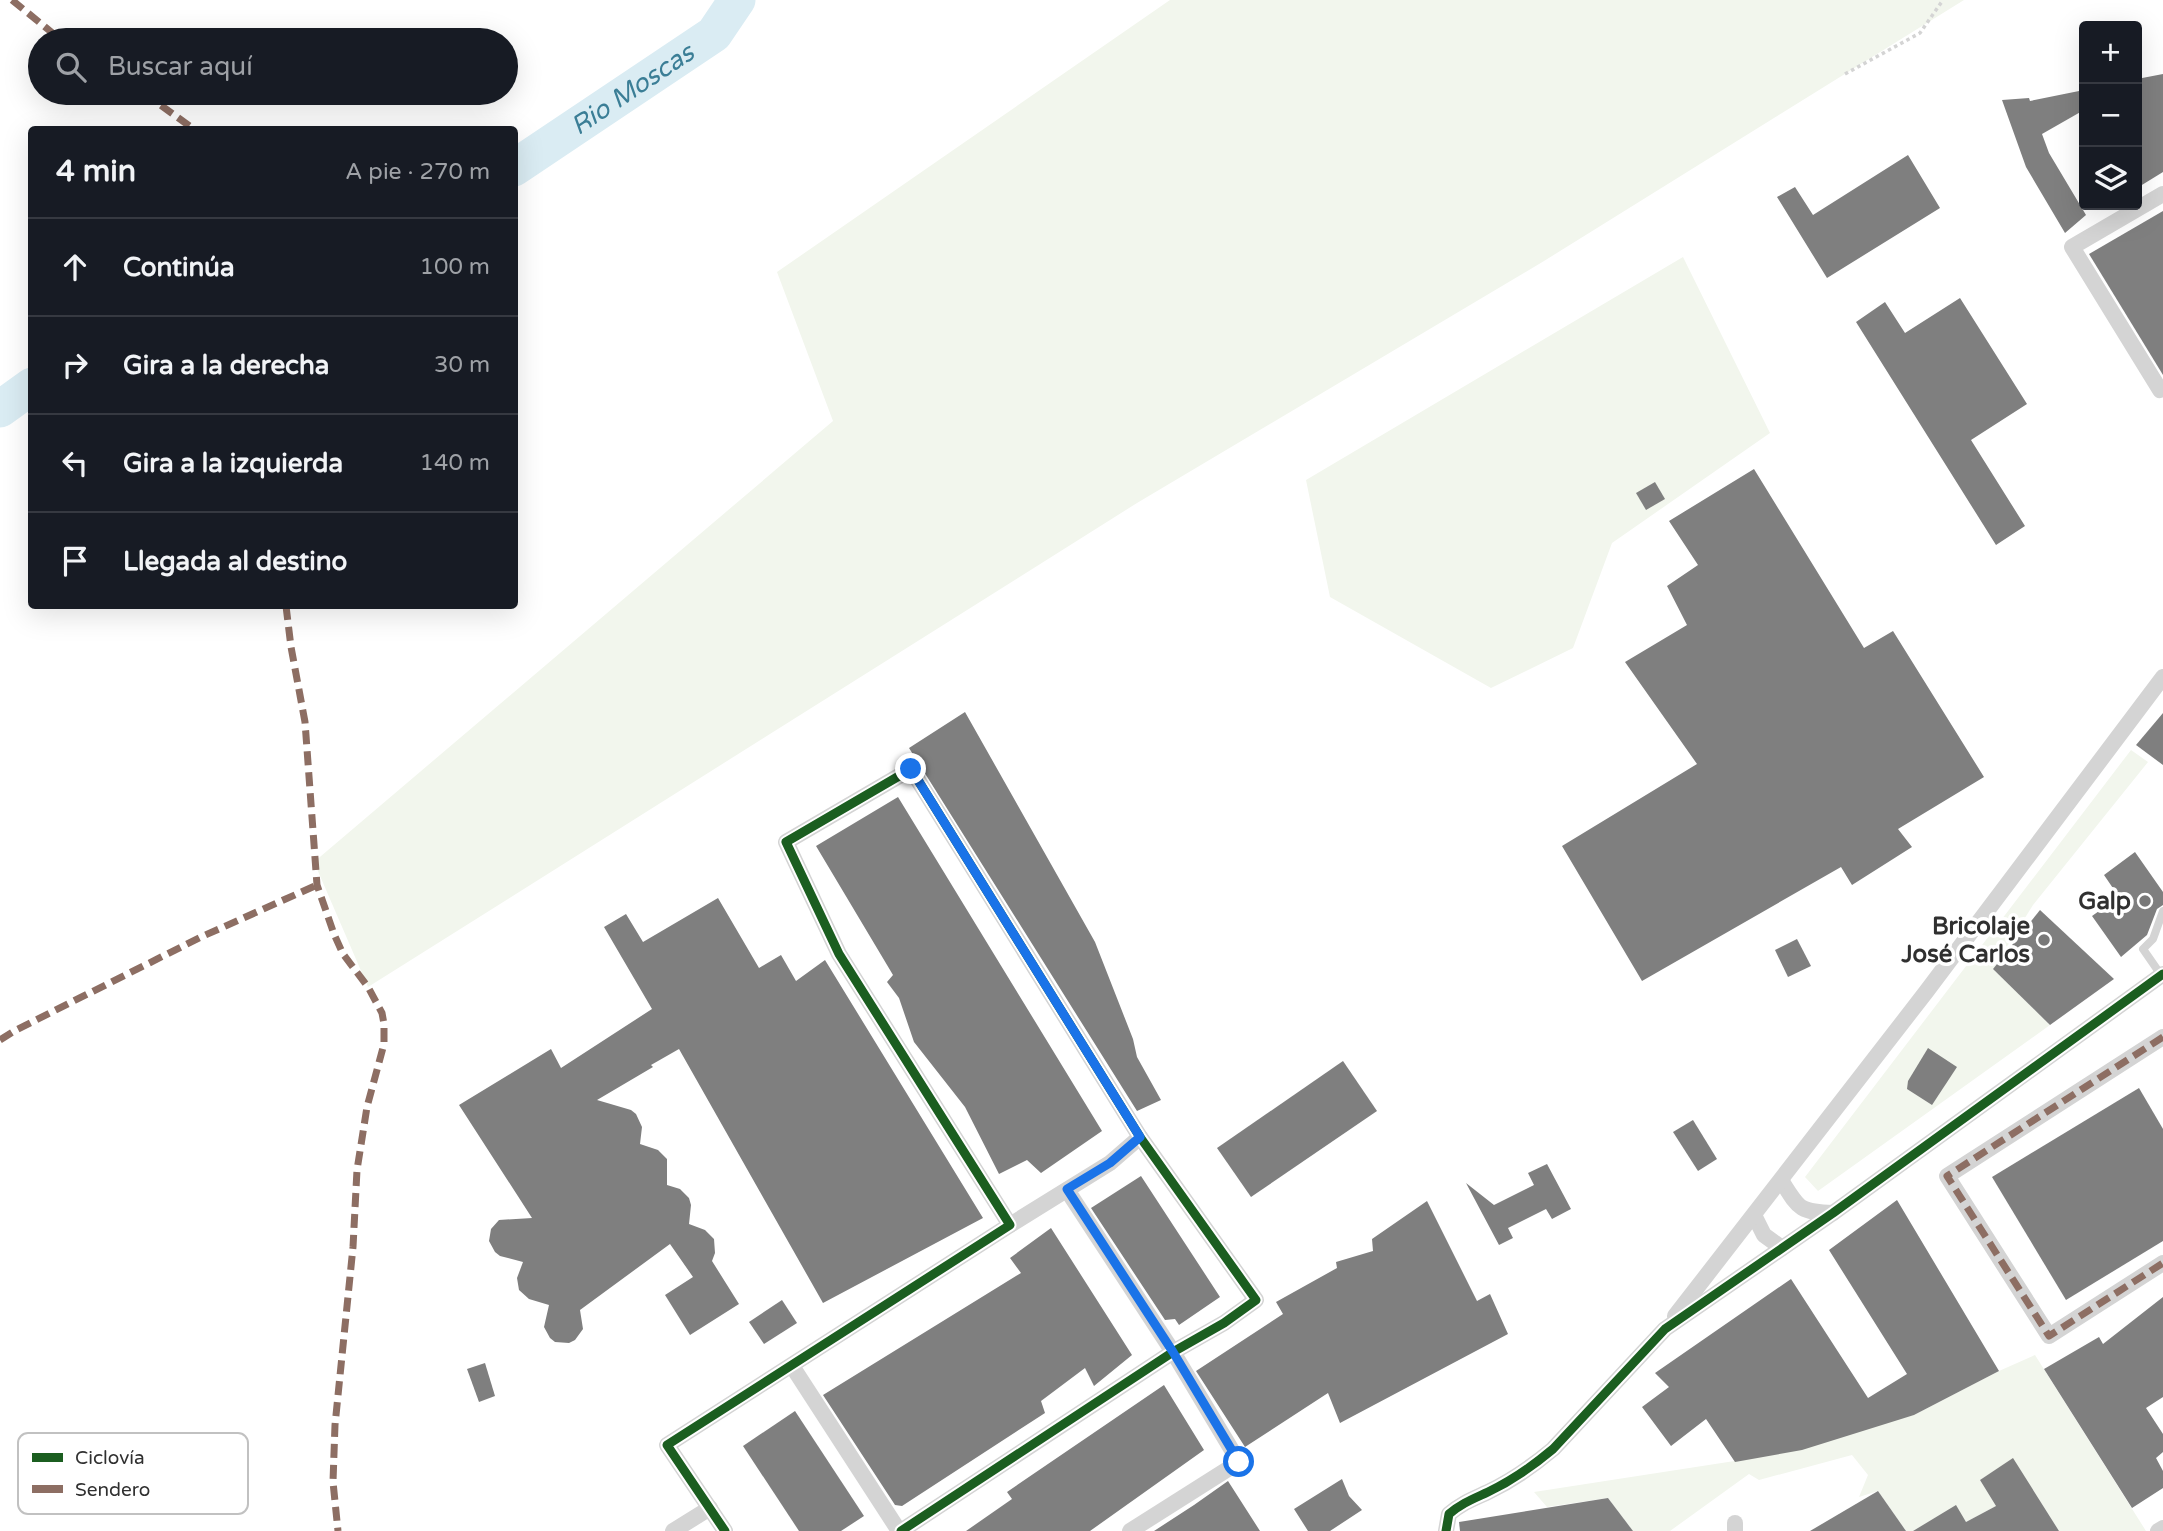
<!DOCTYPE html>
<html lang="es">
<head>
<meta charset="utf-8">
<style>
	body { margin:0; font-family:"Varela Round",sans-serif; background:#20242c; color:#f1f3f6 }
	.controls { position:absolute; right:21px; top:21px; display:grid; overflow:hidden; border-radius:7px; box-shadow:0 7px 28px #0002 }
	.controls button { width:63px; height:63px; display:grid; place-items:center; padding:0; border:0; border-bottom:2px solid #363941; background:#171b24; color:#f1f3f6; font:35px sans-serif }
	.stop { position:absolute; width:21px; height:21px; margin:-16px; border:5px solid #1a73e8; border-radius:50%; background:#fff }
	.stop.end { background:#1a73e8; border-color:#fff; box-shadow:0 2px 7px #0008 }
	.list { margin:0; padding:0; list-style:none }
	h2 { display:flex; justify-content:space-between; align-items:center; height:91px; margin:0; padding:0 28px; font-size:30px }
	h2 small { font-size:23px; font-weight:400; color:#9ea1a6 }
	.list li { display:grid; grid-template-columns:46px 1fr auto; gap:21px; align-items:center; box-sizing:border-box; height:98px; padding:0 28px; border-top:2px solid #363941 }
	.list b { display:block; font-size:26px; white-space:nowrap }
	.list em { font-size:23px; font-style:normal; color:#9ea1a6 }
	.icon { flex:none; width:38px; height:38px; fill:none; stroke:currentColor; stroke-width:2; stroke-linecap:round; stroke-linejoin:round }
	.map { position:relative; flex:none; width:2163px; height:1531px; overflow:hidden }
	.search { position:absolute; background:#171b24; box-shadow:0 7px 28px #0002; left:28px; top:28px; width:490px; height:77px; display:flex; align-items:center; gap:18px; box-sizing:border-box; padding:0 24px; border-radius:38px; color:#9ea1a6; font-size:26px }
	.panel { position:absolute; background:#171b24; box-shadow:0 7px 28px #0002; left:28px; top:126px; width:490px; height:483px; border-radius:7px }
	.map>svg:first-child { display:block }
	.green { fill:#f2f6ed }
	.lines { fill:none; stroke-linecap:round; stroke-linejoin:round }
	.river { stroke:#daecf3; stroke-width:37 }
	.building { fill:#7f7f7f }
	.path { stroke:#d4d4d4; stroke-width:3.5; stroke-dasharray:3.5 3.5; stroke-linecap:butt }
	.lane { stroke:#d4d4d4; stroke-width:8 }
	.street { stroke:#d4d4d4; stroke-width:16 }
	.quiet { stroke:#8d6e63; stroke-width:7; stroke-dasharray:14 7; stroke-linecap:butt }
	.cycleway-casing { stroke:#fff; stroke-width:13 }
	.cycleway { stroke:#1b5e20; stroke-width:9 }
	.route { stroke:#1a73e8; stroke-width:9 }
	.poi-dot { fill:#787878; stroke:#fff; stroke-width:2.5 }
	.labels { text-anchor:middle; stroke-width:7; stroke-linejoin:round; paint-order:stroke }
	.poi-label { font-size:24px; font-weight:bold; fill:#303030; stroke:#fff; text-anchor:end }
	.water-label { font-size:26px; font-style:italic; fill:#3b7e96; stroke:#fff }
	.key { fill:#fff; stroke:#c1c1c1; stroke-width:2 }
	.key-label { font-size:19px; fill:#303030 }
</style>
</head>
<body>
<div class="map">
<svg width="2163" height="1531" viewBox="0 0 2163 1531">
	<rect width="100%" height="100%" fill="#fff"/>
	<g class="green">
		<polygon points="1170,0 1964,0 1544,261 1137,503 368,987 314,862 833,421 777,272"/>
		<polygon points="1683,257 1770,433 1612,543 1573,648 1491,688 1330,597 1306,480"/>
		<polygon points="2131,750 2148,762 2033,905 1993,969 2050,1025 1818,1191 1805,1177"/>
		<polygon points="2035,1355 2146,1531 2059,1531 2013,1459 1980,1480 1996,1506 1966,1522 1955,1506 1913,1531 1906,1531 1878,1491 1859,1497 1868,1475 1852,1455 1759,1480 1749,1474 1670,1531 1633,1531 1608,1498 1547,1507 1534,1492 1741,1460 1914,1415 1999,1371"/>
	</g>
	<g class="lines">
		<g class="river">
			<path id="s1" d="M514,168L714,34L737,0"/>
			<polyline points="0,409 32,386"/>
		</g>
	</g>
	<g class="building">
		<polygon points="2163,74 2163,172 2137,188 2137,79"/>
		<polygon points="2084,90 2084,110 2042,134 2049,153 2086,215 2065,233 2026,167 2002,100 2029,98 2030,101"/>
		<polygon points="1908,155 1940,208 1827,278 1777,197 1795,187 1813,215"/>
		<polygon points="2163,211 2163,375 2089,254"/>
		<polygon points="1960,298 2027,404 1971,440 2025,526 1996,545 1856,322 1885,302 1905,333"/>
		<polygon points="1754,469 1864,648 1893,631 1984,777 1898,829 1912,847 1852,885 1841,867 1642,981 1562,846 1697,764 1625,662 1687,625 1667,586 1698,565 1669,521"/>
		<polygon points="1655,482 1665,499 1646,510 1636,493"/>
		<polygon points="965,712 1095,942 1133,1039 1137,1057 1161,1100 1137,1111 909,748"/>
		<polygon points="2163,713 2163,765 2136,745"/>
		<polygon points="898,797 1102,1131 1041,1173 1027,1160 999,1174 965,1107 914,1042 899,998 887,982 893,975 816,846"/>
		<polygon points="2135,852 2163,892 2163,905 2157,909 2147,935 2121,957 2092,916 2119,897 2104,875"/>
		<polygon points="718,898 759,968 781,955 796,981 825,960 983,1218 823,1303 679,1049 651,1065 653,1067 597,1100 631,1110 636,1114 642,1127 640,1144 658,1150 667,1159 667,1185 680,1189 689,1198 691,1205 689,1224 705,1230 714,1239 715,1253 712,1261 739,1304 690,1335 665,1295 693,1277 670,1244 580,1310 583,1329 575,1340 569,1343 555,1342 550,1338 544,1327 549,1305 529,1299 519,1290 517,1278 523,1262 500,1256 495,1252 489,1241 491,1229 499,1220 532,1218 459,1105 551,1049 561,1068 652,1009 604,927 626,914 643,942"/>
		<polygon points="2040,910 2114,979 2050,1025 1993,969"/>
		<polygon points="1797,939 1811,966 1788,977 1775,950"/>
		<polygon points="1928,1048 1957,1067 1932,1105 1907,1089 1908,1081"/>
		<polygon points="1343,1061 1377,1111 1251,1197 1217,1148"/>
		<polygon points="2139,1088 2163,1129 2163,1241 2066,1300 1992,1177"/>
		<polygon points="1693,1120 1717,1159 1698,1171 1673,1132"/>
		<polygon points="1547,1164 1571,1209 1552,1219 1546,1209 1508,1228 1513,1238 1499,1245 1466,1183 1494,1205 1534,1185 1528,1173"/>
		<polygon points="1141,1176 1220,1297 1179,1325 1175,1319 1165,1320 1091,1208"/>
		<polygon points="1897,1200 1999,1371 1914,1415 1802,1450 1735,1462 1706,1419 1671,1446 1642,1407 1669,1387 1655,1373 1791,1279 1868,1398 1907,1374 1829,1250"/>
		<polygon points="1427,1201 1477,1301 1490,1294 1508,1334 1340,1423 1328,1393 1245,1447 1196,1371 1283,1314 1276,1302 1337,1268 1336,1262 1373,1251 1372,1239"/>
		<polygon points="1051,1228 1132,1355 1094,1386 1085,1368 1041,1401 1045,1413 902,1506 895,1505 823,1395 1021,1273 1010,1258"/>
		<polygon points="2163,1297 2163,1397 2146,1408 2163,1434 2163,1452 2156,1458 2163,1471 2163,1488 2132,1508 2044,1369 2099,1337 2103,1344"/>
		<polygon points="782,1300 797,1323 764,1344 749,1322"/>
		<polygon points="485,1363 495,1396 479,1402 467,1369"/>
		<polygon points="1164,1385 1204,1450 1090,1531 966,1531 1012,1499 1007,1492"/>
		<polygon points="795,1411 864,1516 841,1531 799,1531 743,1446"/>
		<polygon points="2013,1458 2059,1531 1913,1531 1956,1505 1966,1522 1996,1506 1980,1480"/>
		<polygon points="1342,1479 1349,1496 1362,1510 1330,1531 1308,1531 1294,1509"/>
		<polygon points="1228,1481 1260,1531 1154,1531 1194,1505"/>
		<polygon points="1878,1491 1906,1531 1810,1531"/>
		<polygon points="1608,1498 1633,1531 1460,1531 1459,1522"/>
	</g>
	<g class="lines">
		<polyline class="path" points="1845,74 1920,33 1943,0"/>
		<polyline class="lane" points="2161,975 2143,949 2153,939 2163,911"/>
		<g class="street">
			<polyline points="2163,194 2072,247 2160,390 2163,389"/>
			<polyline points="2163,1037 1947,1176 2049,1336 2163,1263"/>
			<path d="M1781,1180C1799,1209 1799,1212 1833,1213"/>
			<polyline points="1067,1190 1173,1352 1239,1462 1130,1531"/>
			<polyline points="1754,1215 1764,1235 1782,1248"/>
			<polyline points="1010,1225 1110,1163 1140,1137"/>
			<polyline points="1675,1316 1926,992 2163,677"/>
			<polyline points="792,1366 899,1531"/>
			<polyline points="1735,1523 1735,1531"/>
			<polyline points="673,1531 710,1508"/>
			<polyline points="725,1531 667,1445 1010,1225 839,954 786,842 911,769 1140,1137 1256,1300 1224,1323 1173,1352 901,1531"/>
			<path d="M1446,1531L1449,1514C1462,1503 1473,1499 1488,1492C1511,1481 1534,1465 1553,1449L1665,1329L1833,1213L2163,974"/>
			<polyline points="2158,1531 2163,1528"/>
		</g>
		<g class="quiet">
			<polyline points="12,0 61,40"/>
			<polyline points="144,93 195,130"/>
			<polyline points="286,606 291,647 305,722 317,885 334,934 343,954 368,987 382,1013 384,1024 384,1044 367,1107 357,1170 353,1247 335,1425 333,1482 338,1531"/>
			<polyline points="2163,1037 1947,1176 2049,1336 2163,1263"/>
			<polyline points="0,1040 16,1030 201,937 317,885"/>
		</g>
		<defs>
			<g id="cycleway">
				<polyline points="725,1531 667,1445 1010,1225 839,954 786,842 911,769 1140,1137 1256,1300 1224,1323 1173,1352 901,1531"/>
				<path d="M1446,1531L1449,1514C1462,1503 1473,1499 1488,1492C1511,1481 1534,1465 1553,1449L1665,1329L1833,1213L2163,974"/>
			</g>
		</defs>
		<use href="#cycleway" class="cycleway-casing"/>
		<use href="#cycleway" class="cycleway"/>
	</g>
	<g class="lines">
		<polyline class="route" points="911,769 1140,1137 1110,1163 1067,1189 1173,1352 1239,1462"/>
	</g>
	<g class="poi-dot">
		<circle cx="2145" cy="901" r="7"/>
		<circle cx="2044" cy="940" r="7"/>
	</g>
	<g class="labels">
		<g class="poi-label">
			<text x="2131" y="909">Galp</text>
			<text x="2030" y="934">Bricolaje<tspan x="2030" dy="28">José Carlos</tspan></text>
		</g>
		<g class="water-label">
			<text dy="9" stroke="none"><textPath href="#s1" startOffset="142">Rio Moscas</textPath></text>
		</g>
	</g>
	<rect x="18" y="1433" width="230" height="81" rx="10" class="key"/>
	<rect x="32" y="1453" width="31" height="9" fill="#1b5e20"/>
	<rect x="32" y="1485" width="31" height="8" fill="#8d6e63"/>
	<g class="key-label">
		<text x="75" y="1464">Ciclovía</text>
		<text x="75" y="1496">Sendero</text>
	</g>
</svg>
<div class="controls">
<button>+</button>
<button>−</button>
<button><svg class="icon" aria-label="layers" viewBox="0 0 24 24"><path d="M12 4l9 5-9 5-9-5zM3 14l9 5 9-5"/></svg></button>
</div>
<div class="stop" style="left:1239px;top:1462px"></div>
<div class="stop end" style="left:911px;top:769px"></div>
<div class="search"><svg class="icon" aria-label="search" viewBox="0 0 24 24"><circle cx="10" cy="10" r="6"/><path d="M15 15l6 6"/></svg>Buscar aquí</div>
<section class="panel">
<h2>4 min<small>A pie · 270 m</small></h2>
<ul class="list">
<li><svg class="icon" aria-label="ahead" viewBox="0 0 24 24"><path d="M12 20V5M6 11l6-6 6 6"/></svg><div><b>Continúa</b></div><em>100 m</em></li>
<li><svg class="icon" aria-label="right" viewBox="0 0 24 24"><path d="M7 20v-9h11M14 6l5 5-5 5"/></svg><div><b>Gira a la derecha</b></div><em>30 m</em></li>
<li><svg class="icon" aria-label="left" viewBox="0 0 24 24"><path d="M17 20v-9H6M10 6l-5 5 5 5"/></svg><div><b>Gira a la izquierda</b></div><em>140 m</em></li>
<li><svg class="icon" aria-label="arrive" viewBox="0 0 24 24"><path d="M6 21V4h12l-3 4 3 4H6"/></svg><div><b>Llegada al destino</b></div></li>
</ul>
</section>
</div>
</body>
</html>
